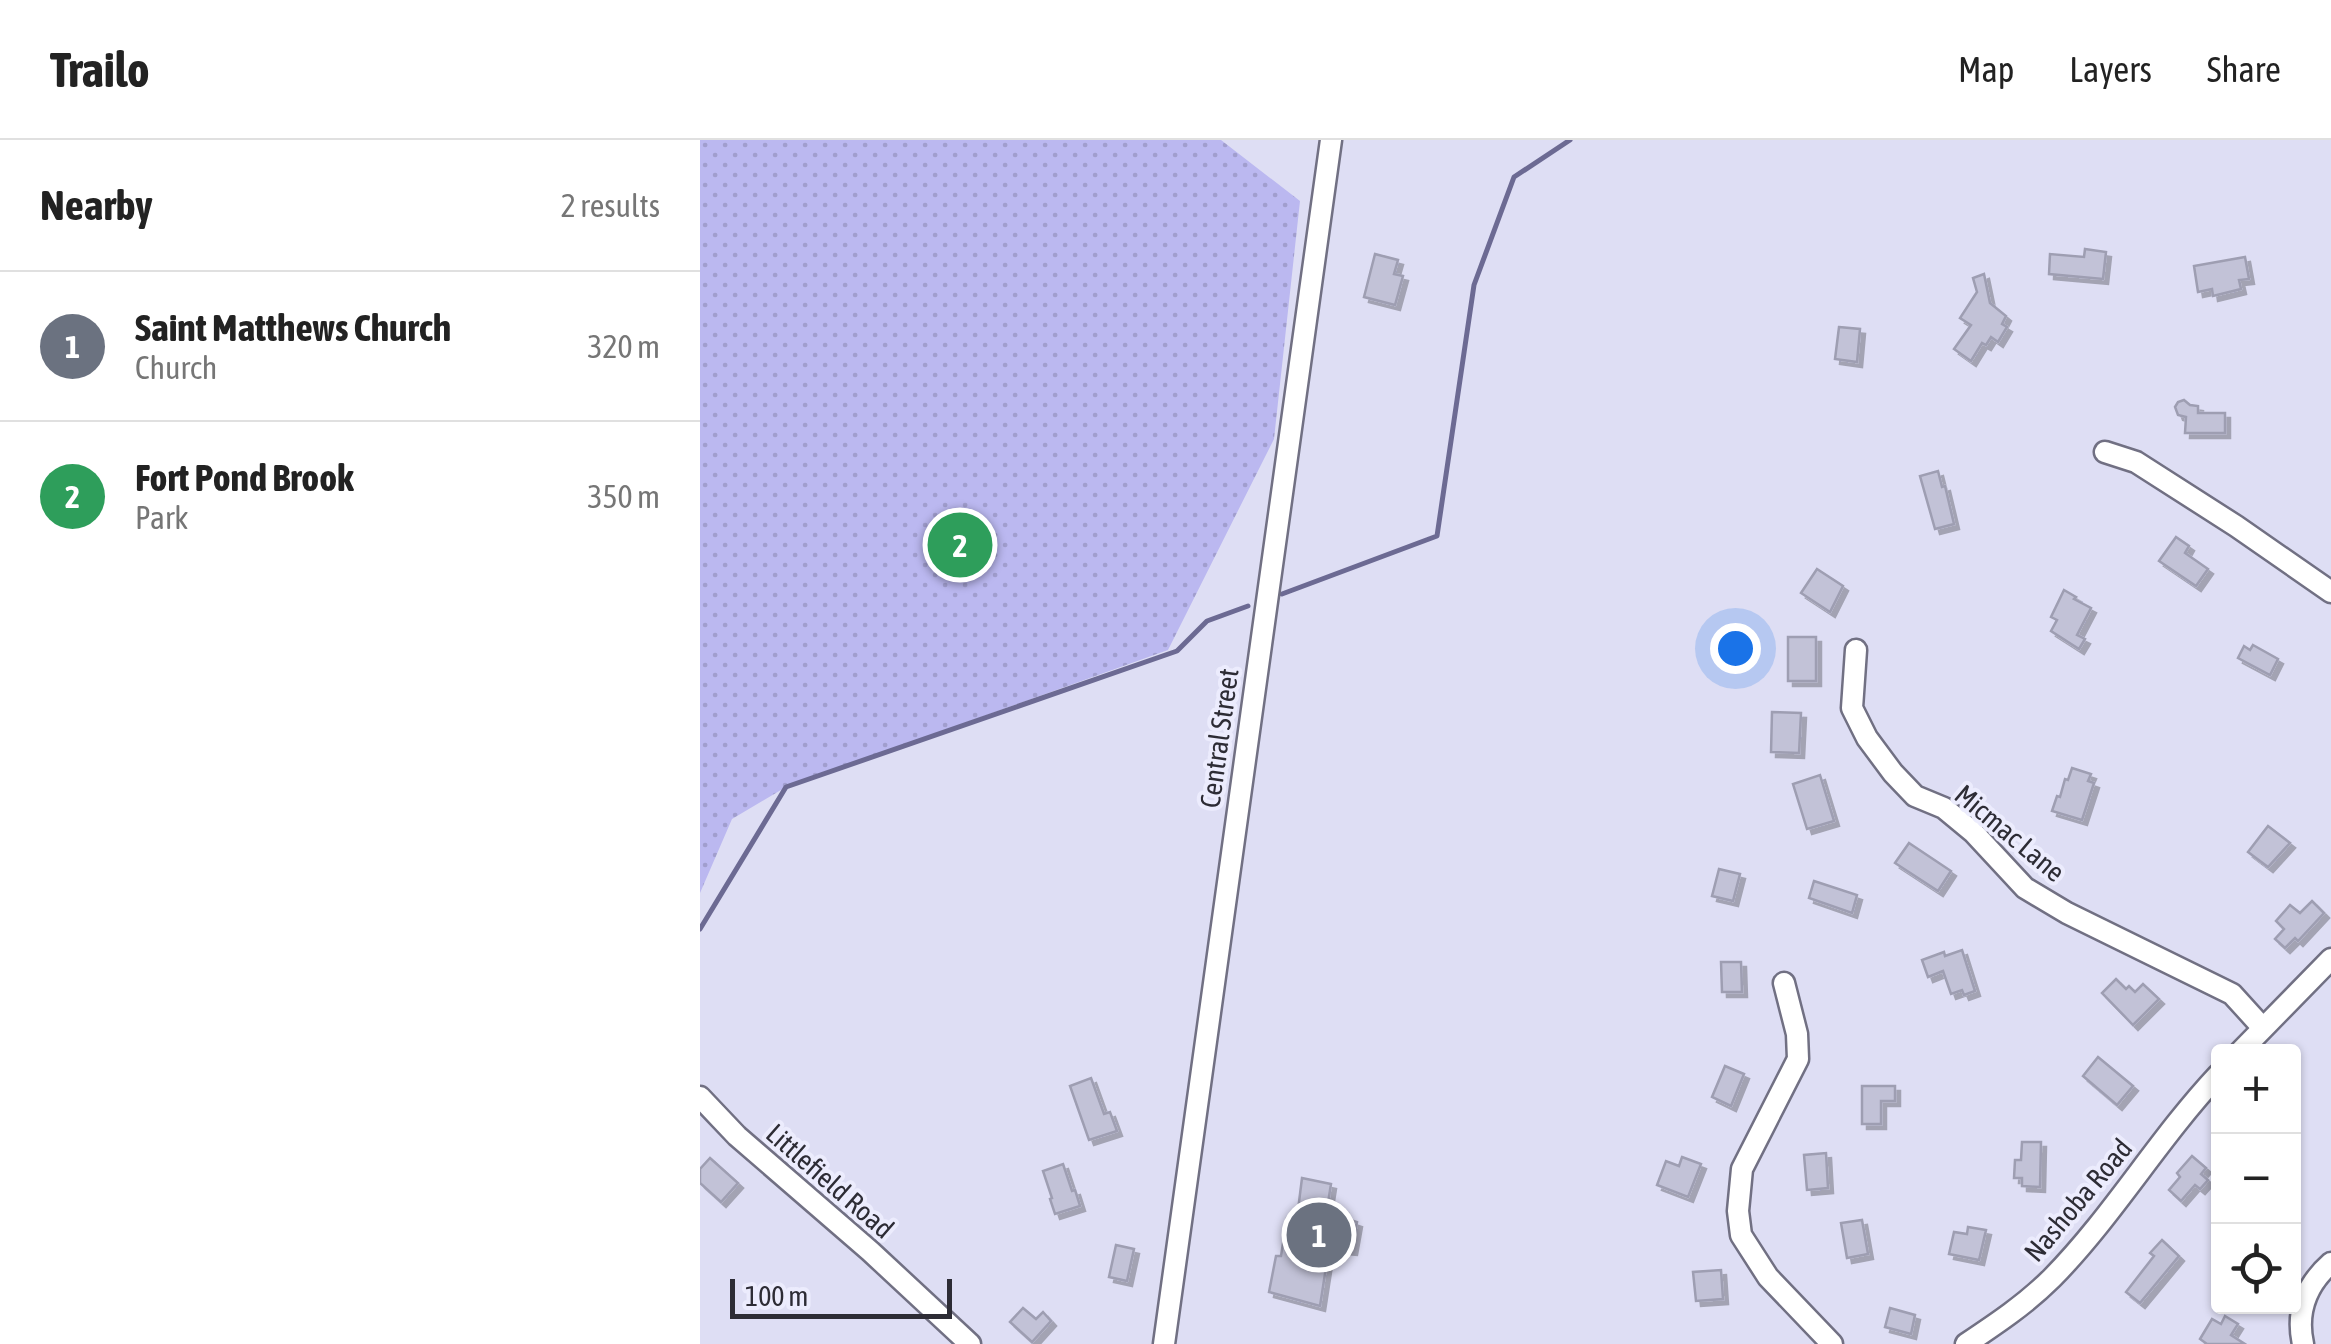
<!DOCTYPE html>
<html lang="en">
<head>
<meta charset="utf-8">
<style>
	body { margin:0; font-family:"Asap Condensed",sans-serif; background:#f6f6f6; color:#222 }
	.controls { position:absolute; right:30px; bottom:30px; display:grid; overflow:hidden; border-radius:10px; box-shadow:0 2px 8px #0004 }
	.controls button { width:90px; height:90px; display:grid; place-items:center; padding:0; border:0; border-bottom:2px solid #e0e0e0; background:#fff; color:#222; font:50px sans-serif }
	.scale { position:absolute; left:30px; bottom:25px; width:222px; box-sizing:border-box; padding-left:10px; border:5px solid #2d2c35; border-top:0; font-size:28px; line-height:35px; white-space:nowrap; color:#2d2c35; -webkit-text-stroke:8px #ececfd; paint-order:stroke }
	.you { position:absolute; left:1035px; top:508px; width:35px; height:35px; margin:-25px; border:8px solid #fff; border-radius:50%; background:#1a73e8; box-shadow:0 0 0 15px #1a73e833 }
	.badge { display:grid; place-items:center; width:65px; height:65px; border-radius:50%; background:#287646; color:#fff; font-size:32px; font-weight:700 }
	.pin { position:absolute; translate:-50% -50%; border:5px solid #fff; box-shadow:0 2px 10px #0006 }
	.list { margin:0; padding:0; list-style:none }
	h2 { display:flex; justify-content:space-between; align-items:center; height:130px; margin:0; padding:0 40px; font-size:42px }
	h2 small { font-size:32px; font-weight:400; color:#767676 }
	.list li { display:grid; grid-template-columns:65px 1fr auto; gap:30px; align-items:center; box-sizing:border-box; height:150px; padding:0 40px; border-top:2px solid #e0e0e0 }
	.list b { display:block; font-size:38px; white-space:nowrap }
	.list p { margin:0; font-size:32px; white-space:nowrap; color:#767676 }
	.list em { font-size:32px; font-style:normal; color:#767676 }
	.icon { flex:none; width:55px; height:55px; fill:none; stroke:currentColor; stroke-width:2; stroke-linecap:round; stroke-linejoin:round }
	.map { position:relative; flex:none; width:1631px; height:1204px; overflow:hidden }
	header { display:flex; align-items:center; gap:60px; box-sizing:border-box; height:140px; padding:0 50px; background:#fff; border-bottom:2px solid #e0e0e0 }
	header strong { font-size:48px }
	nav { display:flex; gap:55px; margin-inline-start:auto; font-size:35px }
	main { display:flex }
	aside { flex:1; background:#fff }
	.map>svg:first-child { display:block }
	.park { fill:url(#park-dots) }
	.lines { fill:none; stroke-linecap:round; stroke-linejoin:round }
	.stream { stroke:#6c6a93; stroke-width:5 }
	.building { fill:#c2c2d7; stroke:#9e9eb2; stroke-width:2.5; filter:url(#shadow) }
	.minor-casing { stroke:#717083; stroke-width:25 }
	.minor { stroke:#fff; stroke-width:20 }
	.labels { text-anchor:middle; stroke-width:8; stroke-linejoin:round; paint-order:stroke }
	.street-label { font-size:28px; fill:#2d2c35; stroke:#ececfd }
</style>
</head>
<body>
<header>
<strong>Trailo</strong>
<nav><a>Map</a><a>Layers</a><a>Share</a></nav>
</header>
<main>
<aside>
<h2>Nearby<small>2 results</small></h2>
<ul class="list">
<li><span class="badge" style="background:#6b7280">1</span><div><b>Saint Matthews Church</b><p>Church</p></div><em>320 m</em></li>
<li><span class="badge" style="background:#2e9e5b">2</span><div><b>Fort Pond Brook</b><p>Park</p></div><em>350 m</em></li>
</ul>
</aside>
<div class="map">
<svg width="1631" height="1204" viewBox="0 0 1631 1204">
	<defs>
		<pattern id="park-dots" width="8" height="8" patternUnits="userSpaceOnUse" patternTransform="scale(2.5)"><rect width="8" height="8" fill="#bbb8f0"/><path d="M2 2h.1M6 6h.1" fill="none" stroke="#a19ece" stroke-width="1.8" stroke-linecap="round"/></pattern>
		<filter id="shadow"><feDropShadow dx="5" dy="5" stdDeviation="0" flood-color="#0004"/></filter>
	</defs>
	<rect width="100%" height="100%" fill="#dedef4"/>
	<polygon class="park" points="0,0 521,0 600,61 574,299 468,510 86,647 32,679 0,753"/>
	<g class="lines">
		<g class="stream">
			<polyline points="582,454 737,396 774,145 814,37 870,0"/>
			<polyline points="0,789 86,647 477,511 507,481 548,466"/>
		</g>
	</g>
	<g class="building">
		<polygon points="1385,109 1406,112 1403,139 1349,134 1350,114 1384,117"/>
		<polygon points="675,114 698,120 694,134 703,136 695,165 664,157"/>
		<polygon points="1545,117 1549,139 1539,140 1541,149 1513,156 1512,149 1498,152 1494,126"/>
		<polygon points="1284,134 1290,163 1306,176 1302,184 1307,187 1298,202 1291,197 1286,205 1282,203 1271,221 1254,209 1271,185 1260,178 1277,152 1273,138"/>
		<polygon points="1139,187 1160,189 1157,222 1135,219"/>
		<polygon points="1484,260 1490,265 1498,266 1498,273 1525,273 1525,293 1485,293 1486,277 1478,275 1475,267 1478,262"/>
		<polygon points="1238,331 1242,347 1245,346 1254,384 1235,389 1220,336"/>
		<polygon points="1476,397 1489,406 1485,413 1508,429 1496,446 1459,421"/>
		<polygon points="1117,429 1143,446 1130,472 1101,453"/>
		<polygon points="1364,450 1376,457 1374,459 1391,468 1377,495 1385,499 1379,509 1351,491 1357,480 1351,477"/>
		<rect x="1088" y="497" width="28" height="44"/>
		<polygon points="1553,505 1578,519 1570,535 1538,518 1544,506 1550,510"/>
		<polygon points="1072,572 1101,573 1099,613 1071,612"/>
		<polygon points="1372,628 1391,634 1388,641 1394,643 1382,680 1352,671 1357,656 1360,657 1365,639 1368,640"/>
		<polygon points="1120,635 1134,681 1107,689 1093,644"/>
		<polygon points="1568,686 1590,703 1568,727 1548,712"/>
		<polygon points="1209,703 1251,731 1238,751 1195,723"/>
		<polygon points="1019,729 1040,734 1033,761 1012,756"/>
		<polygon points="1114,741 1157,755 1152,773 1109,758"/>
		<polygon points="1612,761 1624,773 1598,801 1595,798 1585,808 1575,799 1584,789 1576,781 1590,765 1600,773"/>
		<polygon points="1262,810 1275,851 1264,855 1262,850 1251,854 1243,831 1228,837 1222,820 1244,812 1245,816"/>
		<polygon points="1021,822 1041,822 1042,852 1022,852"/>
		<polygon points="1416,839 1426,849 1429,846 1435,852 1443,844 1459,859 1433,885 1402,853"/>
		<polygon points="1398,917 1433,946 1417,965 1383,936"/>
		<polygon points="1025,926 1044,934 1031,966 1012,957"/>
		<polygon points="391,938 404,974 410,972 417,991 389,1000 370,946"/>
		<polygon points="1162,946 1195,946 1195,961 1181,961 1181,984 1162,984"/>
		<polygon points="1322,1002 1341,1002 1340,1047 1322,1046 1322,1038 1314,1038 1315,1020 1321,1020"/>
		<polygon points="1126,1013 1128,1048 1107,1050 1104,1015"/>
		<polygon points="1492,1016 1506,1028 1501,1034 1508,1040 1500,1049 1495,1045 1481,1061 1469,1050 1480,1037 1477,1033"/>
		<polygon points="982,1017 1001,1024 988,1057 957,1045 966,1021 979,1026"/>
		<polygon points="10,1018 38,1043 21,1062 0,1043 0,1029"/>
		<polygon points="363,1024 372,1051 375,1050 380,1066 355,1074 350,1059 352,1058 343,1031"/>
		<polygon points="602,1038 631,1044 627,1069 643,1069 641,1077 657,1082 652,1110 629,1108 620,1166 569,1152 576,1116 581,1116 587,1078 597,1078"/>
		<polygon points="1162,1080 1168,1114 1147,1118 1141,1083"/>
		<polygon points="1268,1087 1286,1090 1279,1120 1249,1114 1254,1092 1267,1094"/>
		<polygon points="1462,1100 1479,1116 1440,1163 1426,1152 1454,1116 1450,1113"/>
		<polygon points="416,1105 434,1109 427,1141 409,1137"/>
		<polygon points="1021,1130 1023,1159 996,1161 993,1132"/>
		<polygon points="323,1168 336,1179 343,1172 351,1181 332,1202 310,1182"/>
		<polygon points="1190,1168 1215,1175 1211,1194 1185,1187"/>
		<polygon points="1525,1176 1538,1184 1531,1195 1545,1204 1507,1204 1500,1199 1512,1179 1521,1184"/>
	</g>
	<g class="lines">
		<defs>
			<g id="minor">
				<polyline points="1405,312 1436,322 1536,386 1631,452"/>
				<polyline points="1156,510 1152,568 1167,598 1193,633 1215,656 1244,668 1273,692 1325,748 1367,773 1532,854 1562,887"/>
				<polyline points="1084,843 1097,894 1098,919 1042,1029 1038,1071 1041,1095 1068,1137 1132,1204"/>
				<polyline points="1540,912 1631,819"/>
				<polyline points="0,957 37,996 170,1111 270,1204"/>
				<polyline points="464,1204 631,0"/>
				<path d="M1266,1204C1296,1184 1326,1164 1352,1138C1413,1076 1458,999 1518,935"/>
				<path d="M1603,1204C1596,1172 1606,1145 1631,1123"/>
			</g>
		</defs>
		<use href="#minor" class="minor-casing"/>
		<use href="#minor" class="minor"/>
	</g>
	<g class="labels">
		<g class="street-label">
			<text transform="translate(519 598) rotate(-82)" y="10">Central Street</text>
			<text transform="translate(1310 693) rotate(40)" y="10">Micmac Lane</text>
			<text transform="translate(130 1041) rotate(41)" y="10">Littlefield Road</text>
			<text transform="translate(1378 1060) rotate(-50)" y="10">Nashoba Road</text>
		</g>
	</g>
</svg>
<div class="controls">
<button>+</button>
<button>−</button>
<button><svg class="icon" aria-label="locate" viewBox="0 0 24 24"><circle cx="12" cy="12" r="6"/><path d="M12 2v4M12 18v4M2 12h4M18 12h4"/></svg></button>
</div>
<div class="scale">100 m</div>
<div class="you"></div>
<div class="pin badge" style="left:619px;top:1095px;background:#6b7280">1</div>
<div class="pin badge" style="left:260px;top:405px;background:#2e9e5b">2</div>
</div>
</main>
</body>
</html>
